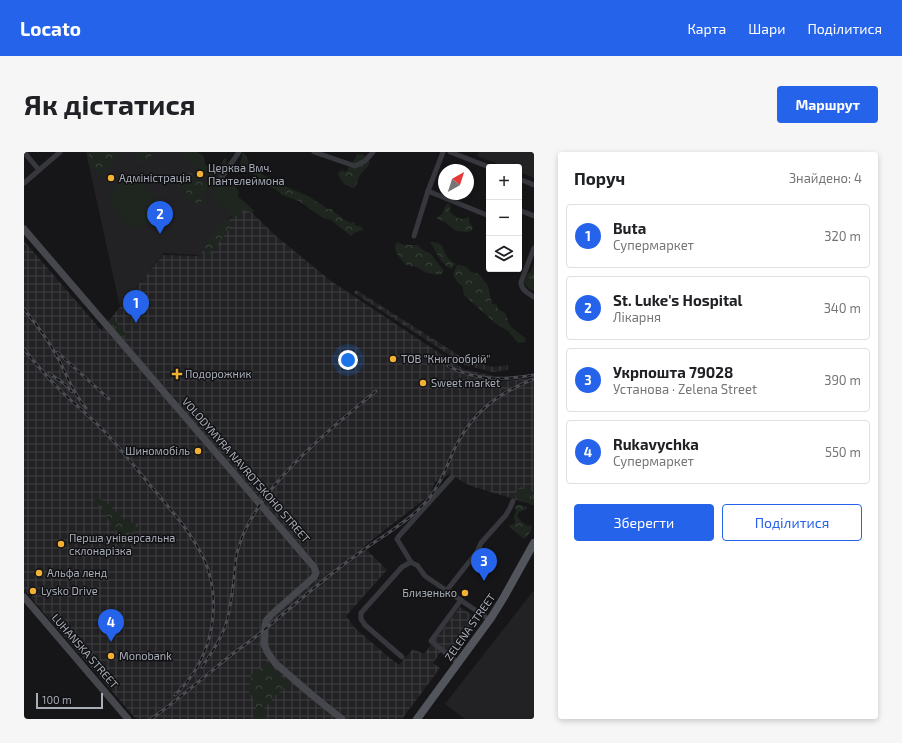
<!DOCTYPE html>
<html lang="uk">
<head>
<meta charset="utf-8">
<style>
	body { margin:0; font-family:"Exo 2",sans-serif; background:#f6f6f6; color:#202124 }
	.controls { position:absolute; right:12px; top:12px; display:grid; overflow:hidden; border-radius:4px; box-shadow:0 2px 6px #0003 }
	.controls button { width:36px; height:36px; display:grid; place-items:center; padding:0; border:0; border-bottom:1px solid #e0e0e0; background:#fff; color:#202124; font:20px sans-serif }
	.compass { position:absolute; left:414px; top:12px; width:36px; height:36px; border-radius:50%; background:#fff; box-shadow:0 2px 6px #0003; rotate:39deg }
	.scale { position:absolute; left:12px; bottom:10px; width:67px; box-sizing:border-box; padding-left:4px; border:2px solid #a8adb8; border-top:0; font-size:11px; line-height:14px; white-space:nowrap; color:#a8adb8; -webkit-text-stroke:3px #111113; paint-order:stroke }
	.you { position:absolute; left:324px; top:208px; width:14px; height:14px; margin:-10px; border:3px solid #fff; border-radius:50%; background:#1a73e8; box-shadow:0 0 0 6px #1a73e833 }
	.badge { display:grid; place-items:center; width:26px; height:26px; border-radius:50%; background:#2563eb; color:#fff; font-size:13px; font-weight:700 }
	.pin { position:absolute; translate:-50% -33px; filter:drop-shadow(0 1px 2px #0008) }
	.pin::after { content:''; position:absolute; top:21px; width:14px; height:12px; background:inherit; clip-path:polygon(0 0,100% 0,50% 100%) }
	.list { margin:0; padding:0; list-style:none }
	h2 { display:flex; justify-content:space-between; align-items:center; height:52px; margin:0; padding:0 16px; font-size:17px }
	h2 small { font-size:13px; font-weight:400; color:#757577 }
	.list li { display:grid; grid-template-columns:26px 1fr auto; gap:12px; align-items:center; box-sizing:border-box; height:64px; margin:0 8px 8px; padding:0 8px; border:1px solid #e0e0e0; border-radius:4px }
	.list b { display:block; font-size:15px; white-space:nowrap }
	.list p { margin:0; font-size:13px; white-space:nowrap; color:#757577 }
	.list em { font-size:13px; font-style:normal; color:#757577 }
	.actions { display:flex; gap:8px; padding:12px 16px }
	.actions a { flex:1; padding:9px 0; border:1px solid #2563eb; border-radius:4px; text-align:center; font-size:14px; color:#2563eb }
	.actions .main { background:#2563eb; color:#fff }
	.icon { flex:none; width:22px; height:22px; fill:none; stroke:currentColor; stroke-width:2; stroke-linecap:round; stroke-linejoin:round }
	.map { position:relative; flex:none; width:510px; height:567px; overflow:hidden; border-radius:4px }
	header { display:flex; align-items:center; gap:24px; box-sizing:border-box; height:56px; padding:0 20px; background:#2563eb; color:#fff }
	header strong { font-size:19px }
	nav { display:flex; gap:22px; margin-inline-start:auto; font-size:14px }
	.intro { display:flex; align-items:center; justify-content:space-between; box-sizing:border-box; height:96px; padding:0 24px }
	h1 { margin:0; font-size:28px }
	.button { padding:10px 18px; border-radius:4px; background:#2563eb; color:#fff; font-size:14px; font-weight:700 }
	main { display:flex; gap:24px; padding:0 24px }
	aside { flex:1; background:#fff; border-radius:4px; box-shadow:0 2px 6px #0003 }
	.map>svg:first-child { display:block }
	.built { fill:#222225 }
	.industrial { fill:url(#industrial-grid) }
	.grass { fill:url(#grass-tufts) }
	.forest { fill:url(#forest-crowns) }
	.green { fill:#1e261f }
	.lines { fill:none; stroke-linecap:round; stroke-linejoin:round }
	.street { stroke:#37383d; stroke-width:5 }
	.secondary { stroke:#45474d; stroke-width:7 }
	.primary { stroke:#53555c; stroke-width:8 }
	.rail-casing { stroke:#4a4c52; stroke-width:3 }
	.rail { stroke:#111113; stroke-width:1.5; stroke-dasharray:4.5; stroke-linecap:butt }
	.poi-dot { fill:#f2b134; stroke:#111113; stroke-width:1.5 }
	.labels { text-anchor:middle; stroke-width:3; stroke-linejoin:round; paint-order:stroke }
	.poi-label { font-size:11px; fill:#a8adb8; stroke:#111113; text-anchor:start }
	.street-label { font-size:11px; fill:#a8adb8; stroke:#111113 }
</style>
</head>
<body>
<header>
<strong>Locato</strong>
<nav><a>Карта</a><a>Шари</a><a>Поділитися</a></nav>
</header>
<div class="intro"><h1>Як дістатися</h1><a class="button">Маршрут</a></div>
<main>
<div class="map">
<svg width="510" height="567" viewBox="0 0 510 567">
	<defs>
		<pattern id="industrial-grid" width="8" height="8" patternUnits="userSpaceOnUse"><rect width="8" height="8" fill="#222225"/><path d="M0 4h8M4 0v8" fill="none" stroke="#3f3f43"/></pattern>
		<pattern id="grass-tufts" width="24" height="20" patternUnits="userSpaceOnUse"><rect width="24" height="20" fill="#1e261f"/><path d="M3 7l-1-3M5 7V3M7 7l1-3M15 17l-1-3M17 17v-4M19 17l1-3" fill="none" stroke="#3c433d"/></pattern>
		<pattern id="forest-crowns" width="20" height="18" patternUnits="userSpaceOnUse"><rect width="20" height="18" fill="#1e261f"/><path d="M2 6a3 3 0 1 1 6 0M12 15a3 3 0 1 1 6 0" fill="none" stroke="#3c433d"/></pattern>
	</defs>
	<rect width="100%" height="100%" fill="#161618"/>
	<g class="built">
		<polygon points="62,0 161,0 219,50 175,103 140,101 96,155"/>
		<polygon points="455,0 510,0 510,26 495,20 495,15 482,15 453,4"/>
		<polygon points="510,438 510,567 441,567 421,552"/>
	</g>
	<g class="industrial">
		<polygon points="219,52 252,84 307,129 441,218 467,223 473,230 510,226 510,353 447,334 425,322 411,330 406,343 339,395 348,403 363,418 322,464 332,477 362,503 375,513 389,497 400,502 436,455 455,467 427,501 419,497 409,511 416,516 378,567 112,567 7,446 8,444 6,441 4,442 0,438 0,89 77,178 139,103 174,104"/>
		<polygon points="332,138 444,209 470,215 484,213 484,218 469,220 441,213 330,141"/>
	</g>
	<g class="grass">
		<polygon points="510,112 510,139 505,137 500,131 504,121 506,121"/>
		<polygon points="87,169 92,170 101,181 101,184 100,185 97,185 86,172"/>
		<polygon points="496,335 510,340 510,352 509,353 493,347 491,342 494,336"/>
	</g>
	<g class="forest">
		<path d="M65,0H94L93,6L89,9L80,24H77C70,17 64,10 65,0Z"/>
		<polygon points="111,0 129,0 128,3 123,10 118,12 110,7 113,2"/>
		<polygon points="219,0 221,2 224,8 239,23 256,32 284,44 300,54 303,57 307,57 319,67 327,71 330,70 332,74 336,74 340,78 332,80 327,84 307,68 299,66 275,49 258,43 253,38 246,35 228,21 225,21 220,18 216,11"/>
		<path d="M333,2L340,3L346,10C343,17 340,18 336,23C334,27 333,31 331,36C322,35 316,29 314,21L318,18L322,20C326,13 330,9 333,2Z"/>
		<path d="M165,21H167C171,26 175,31 182,31C188,31 183,29 189,32C188,36 186,36 182,38C180,39 179,42 177,44C178,48 178,50 175,54C170,50 162,44 162,38L155,33V35L152,31C160,29 159,24 165,21Z"/>
		<path d="M424,51L427,55L425,59C433,66 435,69 445,65V70L449,76L447,79L444,80L432,79L421,70L412,66L418,62L421,55Z"/>
		<polygon points="203,68 204,69 206,69 207,72 206,76 201,83 187,100 181,101 179,98 180,97 179,94 190,83 199,70"/>
		<polygon points="373,90 380,93 394,93 399,98 407,102 420,119 416,123 403,121 392,115 382,113 376,106 372,100 371,95"/>
		<path d="M406,90C422,90 417,97 424,106C426,109 429,110 432,112L427,117C415,110 413,101 406,90Z"/>
		<path d="M433,113C440,113 443,115 447,120L455,122L464,134L468,152L473,153L474,157L481,161L486,174L501,186L502,190L494,191L484,179L471,171L440,143L438,134L433,130L429,122Z"/>
		<polygon points="74,346 82,350 103,370 114,372 116,374 111,379 97,385 88,374 79,358 68,349"/>
		<path d="M493,353H497L503,355V357L495,360L493,364L497,369L504,374L507,373L508,374L507,379L501,387C498,386 488,377 485,375L486,373L490,372C492,369 490,368 490,365C491,359 493,362 491,355Z"/>
		<path d="M244,510L257,524L269,533L262,535L251,544L239,558L244,567H228C238,548 224,549 225,536C226,529 228,531 227,523Z"/>
	</g>
	<g class="green">
		<polygon points="158,0 173,0 180,4 181,12 185,16 194,19 197,17 198,10 200,6 203,7 201,18 198,23 213,36 215,40 214,45 221,50 230,59 228,61 221,57 213,64 208,65 189,45 188,36 191,32 191,29 185,22 172,14"/>
		<path d="M103,22L116,28L137,56C128,69 115,84 100,68C94,62 89,53 84,45L92,33Z"/>
	</g>
	<g class="lines">
		<g class="street">
			<polyline points="0,0 15,18"/>
			<polyline points="290,0 331,14 341,9 349,0"/>
			<polyline points="426,0 465,15"/>
			<polyline points="495,27 510,33"/>
			<polyline points="196,28 215,0"/>
			<polyline points="0,31 36,0"/>
			<polyline points="404,39 465,64"/>
			<polyline points="495,58 510,64"/>
			<polyline points="390,84 404,39 419,0"/>
			<path d="M510,96L497,130C497,138 504,141 510,145"/>
			<polyline points="428,325 375,384 373,387 387,410 390,412 393,413 401,424 466,468"/>
			<polyline points="423,438 453,400 457,391 482,363 486,356 489,349"/>
			<polyline points="378,505 341,473 337,467 337,461 378,415 387,410"/>
			<polyline points="434,511 407,489 437,448"/>
		</g>
		<g class="secondary">
			<polyline points="0,77 290,415 292,421 290,425 247,463 242,469 241,473 240,492 244,501 251,511 288,543 318,567"/>
			<polyline points="0,445 104,567"/>
		</g>
		<polyline class="primary" points="393,567 467,466 480,445 510,391"/>
		<defs>
			<g id="rail">
				<path d="M0,157C13,173 25,189 35,208C43,224 50,242 62,256"/>
				<path d="M0,197C11,211 23,225 36,238C50,252 66,264 80,279C98,298 114,319 131,339C149,360 168,382 180,407C196,442 191,488 170,520C165,528 158,536 151,543"/>
				<polyline points="33,200 85,247"/>
				<path d="M424,214C452,229 480,228 510,223"/>
				<polyline points="25,221 42,233 48,240"/>
				<path d="M178,515C187,502 195,490 201,475C206,460 208,443 210,427C211,415 211,403 216,391C223,370 236,352 250,334C280,298 316,269 352,239"/>
				<path d="M127,567L138,559C163,540 187,519 211,500C219,494 228,488 235,482C262,460 288,437 315,416C332,403 349,391 367,379C381,369 395,359 406,345C420,327 423,311 433,292C450,259 476,240 510,227"/>
			</g>
		</defs>
		<use href="#rail" class="rail-casing"/>
		<use href="#rail" class="rail"/>
	</g>
	<g class="poi-dot">
		<circle cx="176" cy="22" r="4"/>
		<circle cx="87" cy="26" r="4"/>
		<circle cx="369" cy="207" r="4"/>
		<path d="M151 216h4v4h4v4h-4v4h-4v-4h-4v-4h4z"/>
		<circle cx="399" cy="231" r="4"/>
		<circle cx="174" cy="299" r="4"/>
		<circle cx="37" cy="392" r="4"/>
		<circle cx="15" cy="421" r="4"/>
		<circle cx="9" cy="439" r="4"/>
		<circle cx="441" cy="441" r="4"/>
		<circle cx="87" cy="504" r="4"/>
	</g>
	<g class="labels">
		<g class="poi-label">
			<text x="184" y="20">Церква Вмч.<tspan x="184" dy="13">Пантелеймона</tspan></text>
			<text x="95" y="30">Адміністрація</text>
			<text x="377" y="211">ТОВ "Книгообрiй"</text>
			<text x="161" y="226">Подорожник</text>
			<text x="407" y="235">Sweet market</text>
			<text x="166" y="303" text-anchor="end">Шиномобіль</text>
			<text x="45" y="390">Перша універсальна<tspan x="45" dy="13">склонарізка</tspan></text>
			<text x="23" y="425">Альфа ленд</text>
			<text x="17" y="443">Lysko Drive</text>
			<text x="433" y="445" text-anchor="end">Близенько</text>
			<text x="95" y="508">Monobank</text>
		</g>
		<g class="street-label">
			<text transform="translate(222 318) rotate(49)" y="4">VOLODYMYRA NAVROTSKOHO STREET</text>
			<text transform="translate(446 475) rotate(-55)" y="4">ZELENA STREET</text>
			<text transform="translate(61 499) rotate(49)" y="4">LUHANSKA STREET</text>
		</g>
	</g>
</svg>
<div class="controls">
<button>+</button>
<button>−</button>
<button><svg class="icon" aria-label="layers" viewBox="0 0 24 24"><path d="M12 4l9 5-9 5-9-5zM3 14l9 5 9-5"/></svg></button>
</div>
<svg class="compass" viewBox="-18 -18 36 36"><path d="M0-13l5 13h-10z" fill="#e53935"/><path d="M0 13l5-13h-10z" fill="#757577"/></svg>
<div class="scale">100 m</div>
<div class="you"></div>
<div class="pin badge" style="left:112px;top:171px">1</div>
<div class="pin badge" style="left:136px;top:82px">2</div>
<div class="pin badge" style="left:460px;top:429px">3</div>
<div class="pin badge" style="left:87px;top:490px">4</div>
</div>
<aside>
<h2>Поруч<small>Знайдено: 4</small></h2>
<ul class="list">
<li><span class="badge">1</span><div><b>Buta</b><p>Супермаркет</p></div><em>320 m</em></li>
<li><span class="badge">2</span><div><b>St. Luke's Hospital</b><p>Лікарня</p></div><em>340 m</em></li>
<li><span class="badge">3</span><div><b>Укрпошта 79028</b><p>Установа · Zelena Street</p></div><em>390 m</em></li>
<li><span class="badge">4</span><div><b>Rukavychka</b><p>Супермаркет</p></div><em>550 m</em></li>
</ul>
<div class="actions"><a class="main">Зберегти</a><a>Поділитися</a></div>
</aside>
</main>
</body>
</html>
